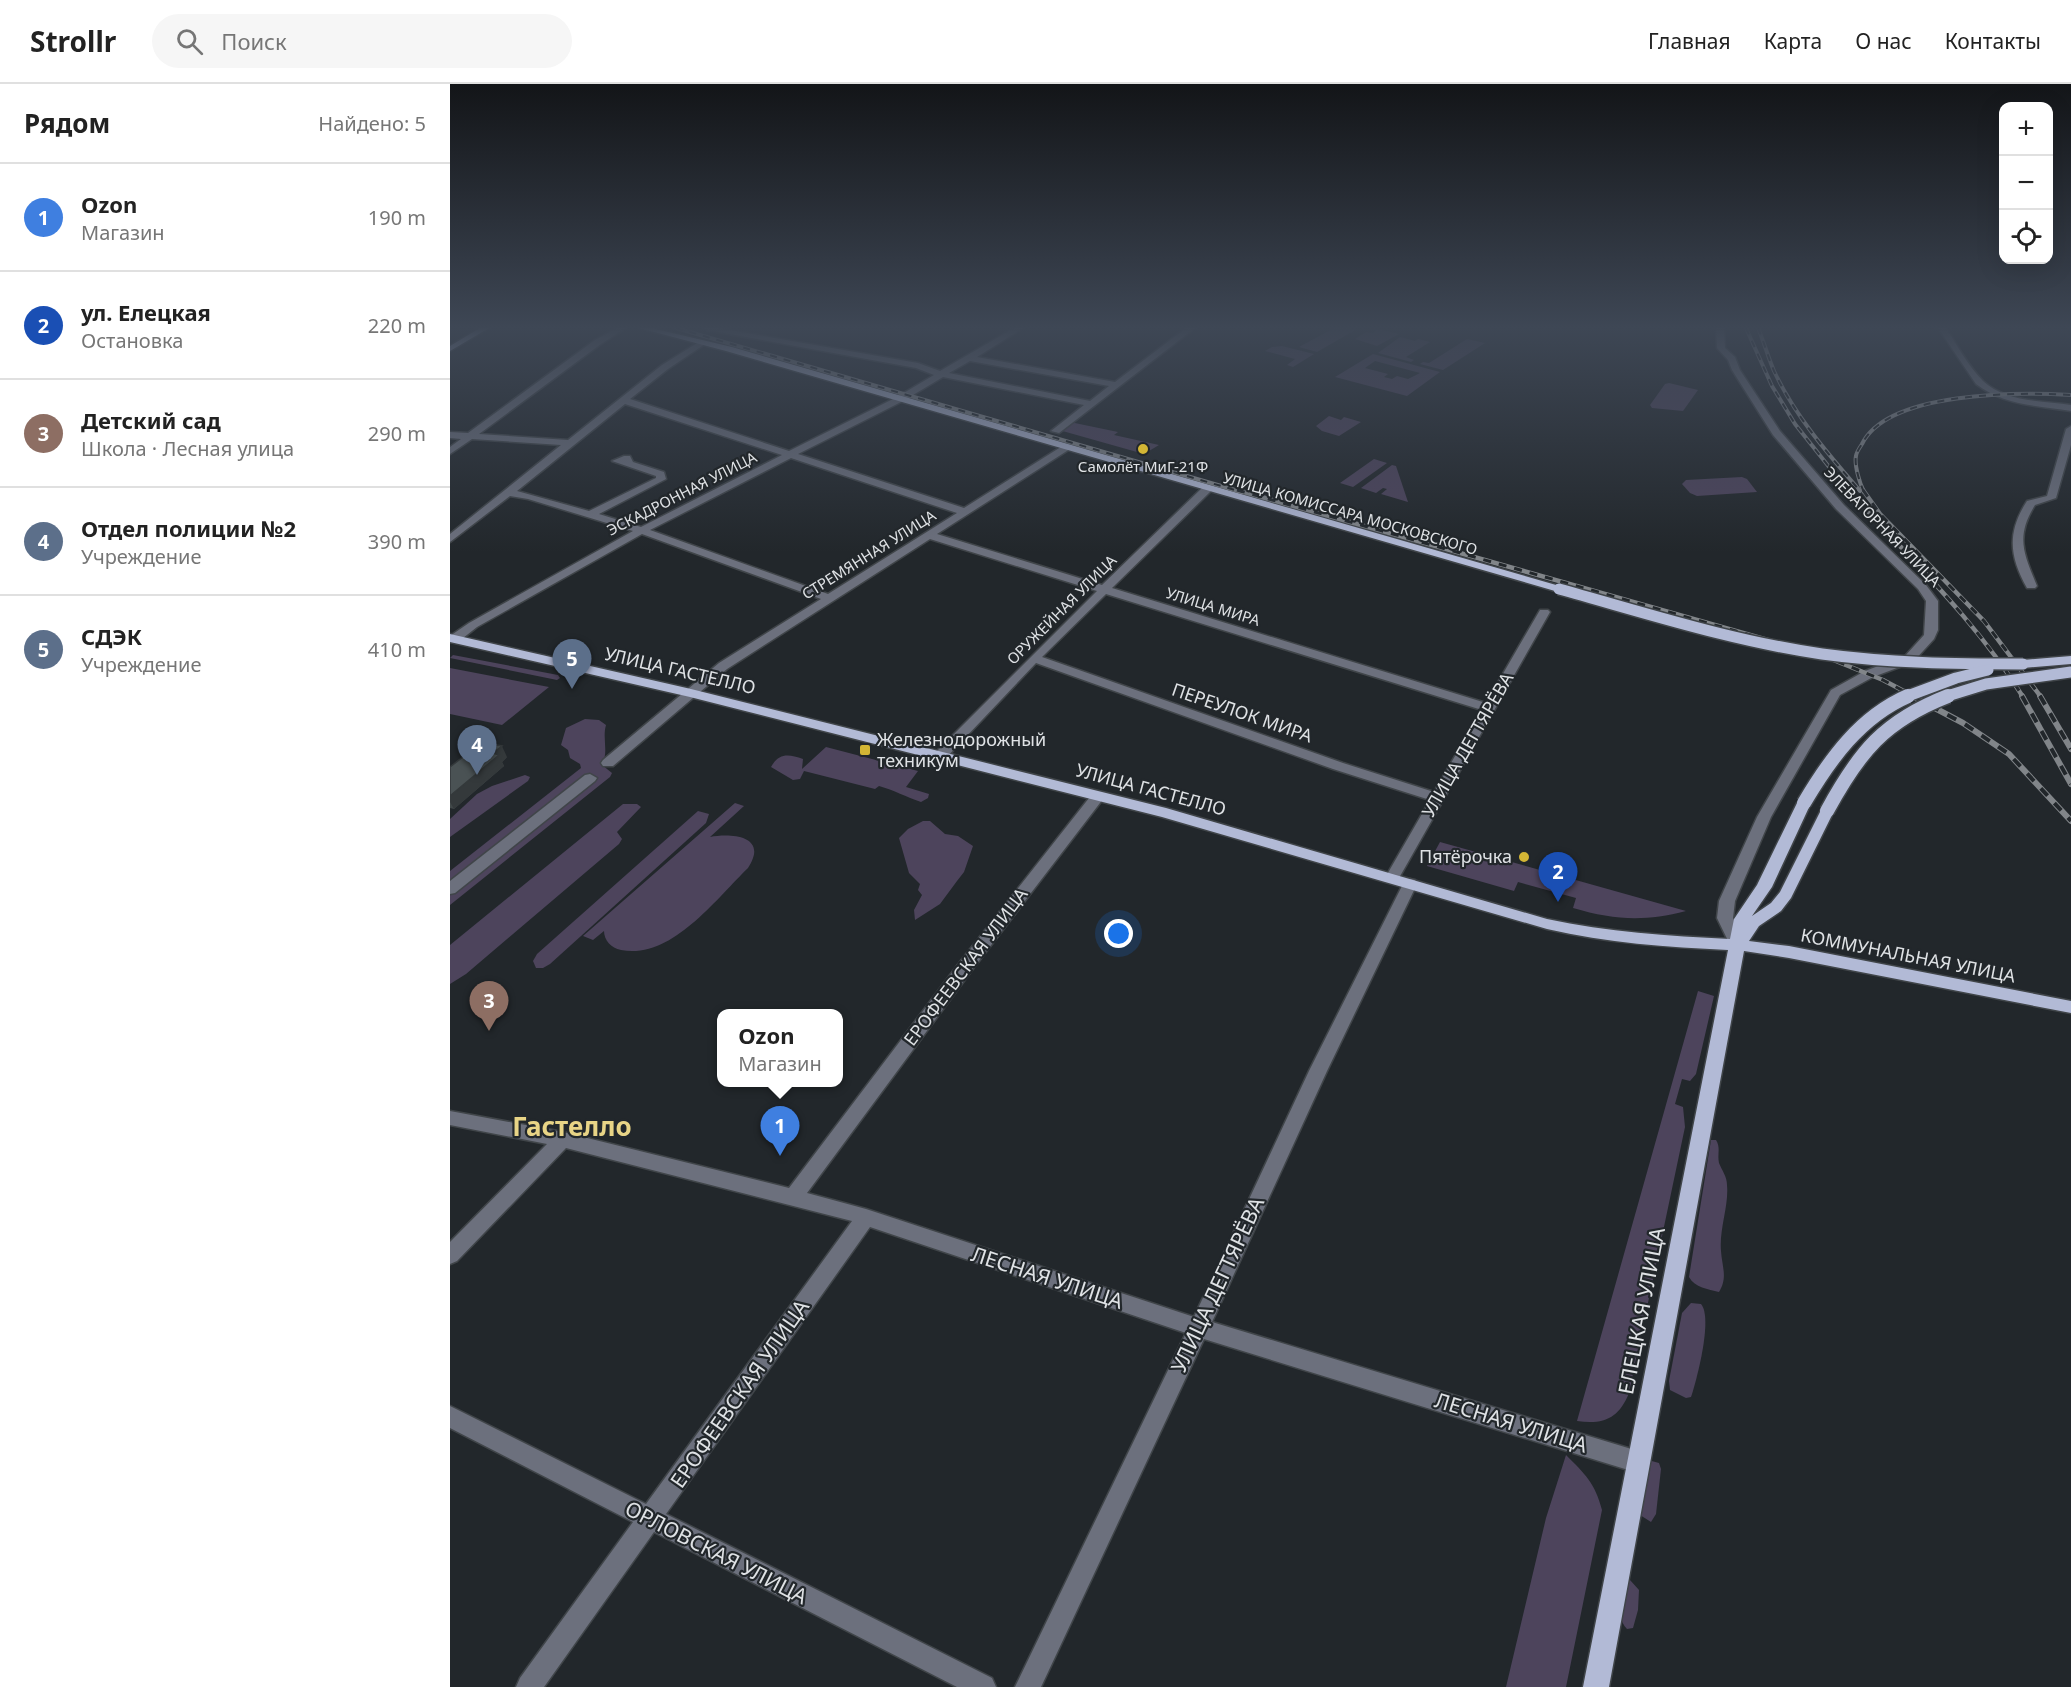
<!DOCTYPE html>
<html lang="ru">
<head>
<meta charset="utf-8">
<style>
	body { margin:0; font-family:"Noto Sans",sans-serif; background:#f6f6f6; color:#222 }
	.controls { position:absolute; right:18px; top:18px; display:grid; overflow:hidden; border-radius:12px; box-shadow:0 6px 24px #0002 }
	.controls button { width:54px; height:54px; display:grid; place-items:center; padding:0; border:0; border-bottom:2px solid #e0e0e0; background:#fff; color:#222; font:30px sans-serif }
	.you { position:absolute; left:669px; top:850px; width:21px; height:21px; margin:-15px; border:4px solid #fff; border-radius:50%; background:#1a73e8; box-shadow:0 0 0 9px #1a73e833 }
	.badge { display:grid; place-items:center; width:39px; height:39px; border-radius:50%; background:#0b8043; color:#fff; font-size:20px; font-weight:700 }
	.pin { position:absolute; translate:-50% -50px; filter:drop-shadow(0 2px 3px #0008) }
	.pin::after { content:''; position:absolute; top:32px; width:21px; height:18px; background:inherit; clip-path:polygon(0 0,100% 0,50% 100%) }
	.popup { position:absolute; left:267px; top:925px; width:126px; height:78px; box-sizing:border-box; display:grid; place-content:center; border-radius:12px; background:#fff; filter:drop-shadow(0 2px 4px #0005); font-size:20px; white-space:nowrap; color:#767676 }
	.popup b { font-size:22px; color:#222 }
	.popup::after { content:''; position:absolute; left:50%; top:100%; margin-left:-12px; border:12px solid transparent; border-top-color:#fff }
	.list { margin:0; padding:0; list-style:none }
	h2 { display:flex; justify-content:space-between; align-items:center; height:78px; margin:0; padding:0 24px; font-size:26px }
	h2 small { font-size:20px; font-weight:400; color:#767676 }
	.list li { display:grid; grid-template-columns:39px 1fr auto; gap:18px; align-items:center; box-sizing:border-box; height:108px; padding:0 24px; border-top:2px solid #e0e0e0 }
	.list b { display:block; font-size:22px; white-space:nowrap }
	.list p { margin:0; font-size:20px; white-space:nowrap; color:#767676 }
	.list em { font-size:20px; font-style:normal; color:#767676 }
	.icon { flex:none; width:33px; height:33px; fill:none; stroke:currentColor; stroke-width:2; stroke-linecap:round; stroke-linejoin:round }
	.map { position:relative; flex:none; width:1621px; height:1603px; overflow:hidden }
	header { display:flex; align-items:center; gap:36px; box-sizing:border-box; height:84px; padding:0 30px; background:#fff; border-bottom:2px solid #e0e0e0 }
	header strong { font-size:28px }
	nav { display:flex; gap:33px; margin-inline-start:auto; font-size:21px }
	.search { width:420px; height:54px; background:#f6f6f6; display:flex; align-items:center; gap:15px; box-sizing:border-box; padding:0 21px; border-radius:33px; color:#767676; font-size:22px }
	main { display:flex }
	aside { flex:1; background:#fff }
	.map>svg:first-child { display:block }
	.green { fill:#4d445c; fill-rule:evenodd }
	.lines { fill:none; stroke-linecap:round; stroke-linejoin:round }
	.minor-casing { stroke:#404549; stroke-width:3 }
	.major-casing { stroke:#404549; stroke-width:3 }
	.minor { fill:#6c707d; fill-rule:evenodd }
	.major { fill:#b2bad6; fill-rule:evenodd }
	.rail-far2-casing { stroke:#818589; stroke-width:4 }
	.rail-far1-casing { stroke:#818589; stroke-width:4.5 }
	.rail-casing { stroke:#818589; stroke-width:6 }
	.rail-far2 { stroke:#22272b; stroke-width:2; stroke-dasharray:7; stroke-linecap:butt }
	.rail-far1 { stroke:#22272b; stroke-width:3; stroke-dasharray:8; stroke-linecap:butt }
	.rail { stroke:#22272b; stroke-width:4; stroke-dasharray:10; stroke-linecap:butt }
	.major-bridge-far1-casing { stroke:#404549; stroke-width:14; stroke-linecap:butt }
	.major-bridge-casing { stroke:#404549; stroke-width:17; stroke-linecap:butt }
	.major-bridge-far1 { stroke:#b2bad6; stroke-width:11 }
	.major-bridge { stroke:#b2bad6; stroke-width:14 }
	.wall { fill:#404748 }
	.shaded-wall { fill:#34393b }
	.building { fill:#4a5254; stroke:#34393b; stroke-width:1.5 }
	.poi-dot { fill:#d3b635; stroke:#22272b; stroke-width:2 }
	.labels { text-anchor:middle; stroke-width:4.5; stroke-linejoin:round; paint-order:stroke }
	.far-poi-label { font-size:15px; fill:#dfe2e5; stroke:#22272b }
	.far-street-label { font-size:15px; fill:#dfe2e5; stroke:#22272b }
	.street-label { font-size:18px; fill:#dfe2e5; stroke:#22272b }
	.poi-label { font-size:18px; fill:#dfe2e5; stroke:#22272b; text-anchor:start }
	.near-street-label { font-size:21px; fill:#dfe2e5; stroke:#22272b }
	.near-quarter-label { font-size:26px; font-weight:bold; fill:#e8d486; stroke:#22272b }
</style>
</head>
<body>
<header>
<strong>Strollr</strong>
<div class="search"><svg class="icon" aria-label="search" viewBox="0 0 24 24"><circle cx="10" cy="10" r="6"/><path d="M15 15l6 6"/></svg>Поиск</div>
<nav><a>Главная</a><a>Карта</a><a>О нас</a><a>Контакты</a></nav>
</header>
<main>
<aside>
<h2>Рядом<small>Найдено: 5</small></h2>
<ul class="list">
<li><span class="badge" style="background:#3f7fe0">1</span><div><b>Ozon</b><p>Магазин</p></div><em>190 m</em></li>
<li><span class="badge" style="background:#1a4fb4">2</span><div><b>ул. Елецкая</b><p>Остановка</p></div><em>220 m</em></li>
<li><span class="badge" style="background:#8d6e63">3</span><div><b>Детский сад</b><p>Школа · Лесная улица</p></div><em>290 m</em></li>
<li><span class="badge" style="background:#5c6f8a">4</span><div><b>Отдел полиции №2</b><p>Учреждение</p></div><em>390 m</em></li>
<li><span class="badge" style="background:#5c6f8a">5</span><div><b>СДЭК</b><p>Учреждение</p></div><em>410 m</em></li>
</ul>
</aside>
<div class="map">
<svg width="1621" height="1603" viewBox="0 0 1621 1603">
	<rect width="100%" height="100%" fill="#22272b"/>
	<g class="green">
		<polygon points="884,244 907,245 867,268 849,263"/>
		<polygon points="924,244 949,250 927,262 905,255 916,248 922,249 926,247 922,245"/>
		<polygon points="950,253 965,257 968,255 980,258 956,273 964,276 961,278 928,269"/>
		<polygon points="1017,255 1035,259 993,286 970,280 973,278 979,279"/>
		<polygon points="832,262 864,270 843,283 837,281 845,275 815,267 822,263"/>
		<path d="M923,270L990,288L957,312L885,293ZM925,277L970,289L958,295L947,292L942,295L934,293L938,290L915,284Z"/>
		<polygon points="1219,299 1248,306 1233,327 1202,324 1200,321 1215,300"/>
		<polygon points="879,332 891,336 894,333 911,338 889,352 872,347 866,342"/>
		<polygon points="620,338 668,348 664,351 709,361 694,370 609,346"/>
		<polygon points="924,375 937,379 903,403 890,399"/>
		<polygon points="942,381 946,382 958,418 931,410 937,405 933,404 926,409 911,404"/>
		<polygon points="1292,393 1297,395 1307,408 1247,412 1240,409 1232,400 1236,396"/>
		<polygon points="3,571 108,591 110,594 107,596 0,574"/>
		<polygon points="0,584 99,603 52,641 0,630"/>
		<path d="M135,635L149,636L156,641C152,655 159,667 152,681L162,689L160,693L0,821V787L131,684L130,680L120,674L118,666L111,661L116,644Z"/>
		<path d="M376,663L468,687L456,703L479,710L478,714L471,718C456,713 444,706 429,702L425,705L354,687L350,695L343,696L321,683C329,669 338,670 353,675L352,685Z"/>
		<polygon points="75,691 80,693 78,697 0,753 0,735 27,710 42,702"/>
		<path d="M285,719L294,722L260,753C282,749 319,752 298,784C265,816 221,876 171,866C161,864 154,856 154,847L143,856L133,852Z"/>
		<polygon points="173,720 187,720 191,723 167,748 172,755 169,760 16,890 0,900 0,861"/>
		<polygon points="248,727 259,730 256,739 100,880 93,884 86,884 83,877 87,870"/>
		<polygon points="473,737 480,737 495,750 508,752 523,762 514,788 507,797 490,820 465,836 464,826 472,811 468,806 470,800 459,789 449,754 458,745"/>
		<path d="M990,758L1236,827C1194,838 1164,836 1123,824L1126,814L1068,798L1064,807L977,782Z"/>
		<path d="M1248,907L1264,912L1246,990L1240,997L1232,995L1225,1020L1233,1023L1235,1043L1179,1309C1169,1334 1154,1341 1127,1337Z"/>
		<path d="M1261,1056H1266C1271,1064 1267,1070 1269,1079C1272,1087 1277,1092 1277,1101C1279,1122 1269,1145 1271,1167C1272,1183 1278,1193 1269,1208C1258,1205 1245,1204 1239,1193Z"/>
		<path d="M1241,1219L1251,1220C1263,1234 1247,1295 1241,1313L1236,1314L1220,1306L1219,1297L1232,1229Z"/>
		<path d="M1116,1371C1135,1390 1145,1399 1152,1426L1116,1603H1056L1096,1434Z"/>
		<polygon points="1198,1376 1209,1379 1211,1385 1206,1430 1201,1438 1190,1431"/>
		<path d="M1175,1496H1180L1189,1506L1188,1526L1183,1544L1177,1545C1164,1530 1171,1513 1175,1496Z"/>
	</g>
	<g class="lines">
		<defs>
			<g id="minor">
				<path d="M167,244H176L151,260L29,350L118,356L212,281L252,256L256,258L255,260L218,285L180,315L339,367L447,313L484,291L466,284L257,246L253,244H268L468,279L490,287L564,244H573L527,273L665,298L736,244H745L609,349L601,347L634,321L493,293L453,317L348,370L514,424L614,361H620V365L487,450L652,501L753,403H761V407L662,504L1036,619L1090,526H1098L1100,528L949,794L942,799L935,794L980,716L883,685L586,579L495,675H485L483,672L485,669L647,507L480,455L277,585L163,682H153L151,679L153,676L269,579L371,515L192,450L27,543L8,558H0V552L19,539L183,447L78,415L60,412L0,458V450L111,361L22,355L0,370V363L11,355L0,354V348L18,349L145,256ZM520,277L659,302L640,317L499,289ZM175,320L332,371L191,443L149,430L216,395L214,388L183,378L180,372H174L162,377L206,392V394L139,427L67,407ZM341,374L507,429L378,510L200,446ZM656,510L1032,626L984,708L893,679L592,573Z"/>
				<polygon points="1266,244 1274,244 1275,264 1285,273 1290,286 1330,347 1394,421 1476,501 1488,517 1488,546 1484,555 1463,578 1423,593 1390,611 1321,733 1285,817 1283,834 1296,861 1294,865 1282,865 1267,834 1269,817 1307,733 1381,606 1415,587 1455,572 1474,551 1476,517 1468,505 1386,425 1323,351 1282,286 1278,276 1267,264"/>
				<path d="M1488,244H1496C1507,261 1518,282 1533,297C1555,318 1593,317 1621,321V327C1588,322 1553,321 1526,300Z"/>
				<path d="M1621,342V361L1606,414L1585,421C1565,453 1574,470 1587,502L1585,504H1577C1559,472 1557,448 1577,417L1597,412L1616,345Z"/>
				<polygon points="140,690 147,694 145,697 5,809 0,810 0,797 135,691"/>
				<polygon points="648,708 655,712 653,715 522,886 357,1109 416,1125 744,1233 859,987 953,800 960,795 965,796 967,800 877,987 762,1238 1188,1367 1196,1370 1199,1378 1196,1386 1188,1389 754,1255 591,1603 565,1603 736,1249 420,1143 216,1430 542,1594 546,1603 507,1603 204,1448 94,1603 66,1603 70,1594 183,1438 0,1344 0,1322 196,1420 402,1137 116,1064 7,1177 0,1180 0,1158 97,1060 0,1041 0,1027 113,1048 339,1104 510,878 643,709"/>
			</g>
			<g id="major">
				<polygon points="30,244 39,244 0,267 0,262"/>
				<polygon points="189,244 201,244 282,263 1113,503 1115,505 1109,508 1105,507 276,267"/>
				<path d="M0,550L241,605L716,724L1097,835C1158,848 1218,852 1280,855L1284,835L1307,801L1347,719L1354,715L1361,719L1322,803L1302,832L1321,819L1330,808L1372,724L1377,723L1384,727L1341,814L1331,827L1309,842L1299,857L1339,862L1621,917V929L1339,874L1294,867L1159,1603H1133L1278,866C1217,863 1157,859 1097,845L712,733L240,613L0,558Z"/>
				<polygon points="1621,572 1621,580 1573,584 1567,580 1573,576"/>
			</g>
		</defs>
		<use href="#minor" class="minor-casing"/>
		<use href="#major" class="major-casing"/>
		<use href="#minor" class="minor"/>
		<use href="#major" class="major"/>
		<defs>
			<g id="rail-far2">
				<polyline points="226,244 792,408"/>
				<polyline points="1296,244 1322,302 1345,340 1399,408"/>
				<path d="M1308,244C1314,258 1318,273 1324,287C1345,332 1378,370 1410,407"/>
				<path d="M1414,408C1410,400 1404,381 1406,372C1406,369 1410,363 1412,360C1438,307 1569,308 1621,311"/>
			</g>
			<g id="rail-far1">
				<polyline points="787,406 1371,571 1433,596 1465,613"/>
				<path d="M1398,406C1459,474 1525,535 1573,613"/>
				<polyline points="1413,406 1430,430 1534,537 1591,613"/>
			</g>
			<g id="rail">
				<polyline points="1462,612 1513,639 1559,670 1621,737"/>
				<polyline points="1572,612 1621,700"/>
				<polyline points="1590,612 1621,665"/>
			</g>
		</defs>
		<use href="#rail-far2" class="rail-far2-casing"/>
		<use href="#rail-far1" class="rail-far1-casing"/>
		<use href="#rail" class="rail-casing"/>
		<use href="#rail-far2" class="rail-far2"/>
		<use href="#rail-far1" class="rail-far1"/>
		<use href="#rail" class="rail"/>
		<defs>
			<g id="major-bridge-far1">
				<path d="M1109,505C1196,529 1282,557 1372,570C1438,579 1506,580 1573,580"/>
				<polyline points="1455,613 1506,594 1538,586"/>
				<polyline points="1494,613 1536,600 1621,588"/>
			</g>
			<g id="major-bridge">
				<path d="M1354,719C1380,675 1410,633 1458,612"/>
				<path d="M1377,727C1409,668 1434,637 1498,612"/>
			</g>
		</defs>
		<use href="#major-bridge-far1" class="major-bridge-far1-casing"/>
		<use href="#major-bridge" class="major-bridge-casing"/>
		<use href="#major-bridge-far1" class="major-bridge-far1"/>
		<use href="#major-bridge" class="major-bridge"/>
	</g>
	<polygon class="wall" points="57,673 52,678 54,682 4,725 0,724 0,683"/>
	<polygon class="shaded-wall" points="52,662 57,673 52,678 54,682 4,725 0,718 0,712 43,669"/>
	<polygon class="building" points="32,658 52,662 43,669 49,671 0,712 0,683"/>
	<linearGradient id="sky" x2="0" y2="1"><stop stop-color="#131518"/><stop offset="0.52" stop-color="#3e4755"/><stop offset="1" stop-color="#3e4755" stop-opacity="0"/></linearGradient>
	<rect width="1621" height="468" fill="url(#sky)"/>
	<g class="poi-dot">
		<circle cx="693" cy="365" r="6"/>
		<rect x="409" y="660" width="12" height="12" rx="3"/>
		<circle cx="1074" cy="773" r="6"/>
	</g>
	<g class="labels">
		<g class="far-poi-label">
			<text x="693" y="388">Самолёт МиГ-21Ф</text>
		</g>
		<g class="far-street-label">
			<text transform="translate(232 410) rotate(-27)" y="5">ЭСКАДРОННАЯ УЛИЦА</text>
			<text transform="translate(900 430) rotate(16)" y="5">УЛИЦА КОМИССАРА МОСКОВСКОГО</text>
			<text transform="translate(1432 443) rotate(46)" y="5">ЭЛЕВАТОРНАЯ УЛИЦА</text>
			<text transform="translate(419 471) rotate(-32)" y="5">СТРЕМЯННАЯ УЛИЦА</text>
			<text transform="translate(763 523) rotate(17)" y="5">УЛИЦА МИРА</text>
			<text transform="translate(612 526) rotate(-45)" y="5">ОРУЖЕЙНАЯ УЛИЦА</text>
		</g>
		<g class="street-label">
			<text transform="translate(230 587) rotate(13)" y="6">УЛИЦА ГАСТЕЛЛО</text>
			<text transform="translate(792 629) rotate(19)" y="6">ПЕРЕУЛОК МИРА</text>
			<text transform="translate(1018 661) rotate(-60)" y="6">УЛИЦА ДЕГТЯРЁВА</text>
			<text transform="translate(701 706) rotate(15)" y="6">УЛИЦА ГАСТЕЛЛО</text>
			<text transform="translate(1458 872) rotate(11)" y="6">КОММУНАЛЬНАЯ УЛИЦА</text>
			<text transform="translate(516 883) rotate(-53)" y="6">ЕРОФЕЕВСКАЯ УЛИЦА</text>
		</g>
		<g class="poi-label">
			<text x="427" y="662">Железнодорожный<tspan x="427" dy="21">техникум</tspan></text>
			<text x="1062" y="779" text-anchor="end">Пятёрочка</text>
		</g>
		<g class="near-street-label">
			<text transform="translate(597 1194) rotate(18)" y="7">ЛЕСНАЯ УЛИЦА</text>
			<text transform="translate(768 1201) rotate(-65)" y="7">УЛИЦА ДЕГТЯРЁВА</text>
			<text transform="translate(1192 1227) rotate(-79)" y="7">ЕЛЕЦКАЯ УЛИЦА</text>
			<text transform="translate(290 1310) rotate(-55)" y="7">ЕРОФЕЕВСКАЯ УЛИЦА</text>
			<text transform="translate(1061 1339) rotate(17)" y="7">ЛЕСНАЯ УЛИЦА</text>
			<text transform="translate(266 1469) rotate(27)" y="7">ОРЛОВСКАЯ УЛИЦА</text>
		</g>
		<g class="near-quarter-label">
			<text x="122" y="1052">Гастелло</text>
		</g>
	</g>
</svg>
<div class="controls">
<button>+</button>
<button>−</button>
<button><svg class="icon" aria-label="locate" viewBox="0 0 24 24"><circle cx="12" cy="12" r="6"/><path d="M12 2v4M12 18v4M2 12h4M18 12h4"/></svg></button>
</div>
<div class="you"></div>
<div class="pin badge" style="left:330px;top:1072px;background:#3f7fe0">1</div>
<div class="popup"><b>Ozon</b>Магазин</div>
<div class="pin badge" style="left:1108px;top:818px;background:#1a4fb4">2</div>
<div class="pin badge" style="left:39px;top:947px;background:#8d6e63">3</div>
<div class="pin badge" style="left:27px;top:691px;background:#5c6f8a">4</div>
<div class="pin badge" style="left:122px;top:605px;background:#5c6f8a">5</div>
</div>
</main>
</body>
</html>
